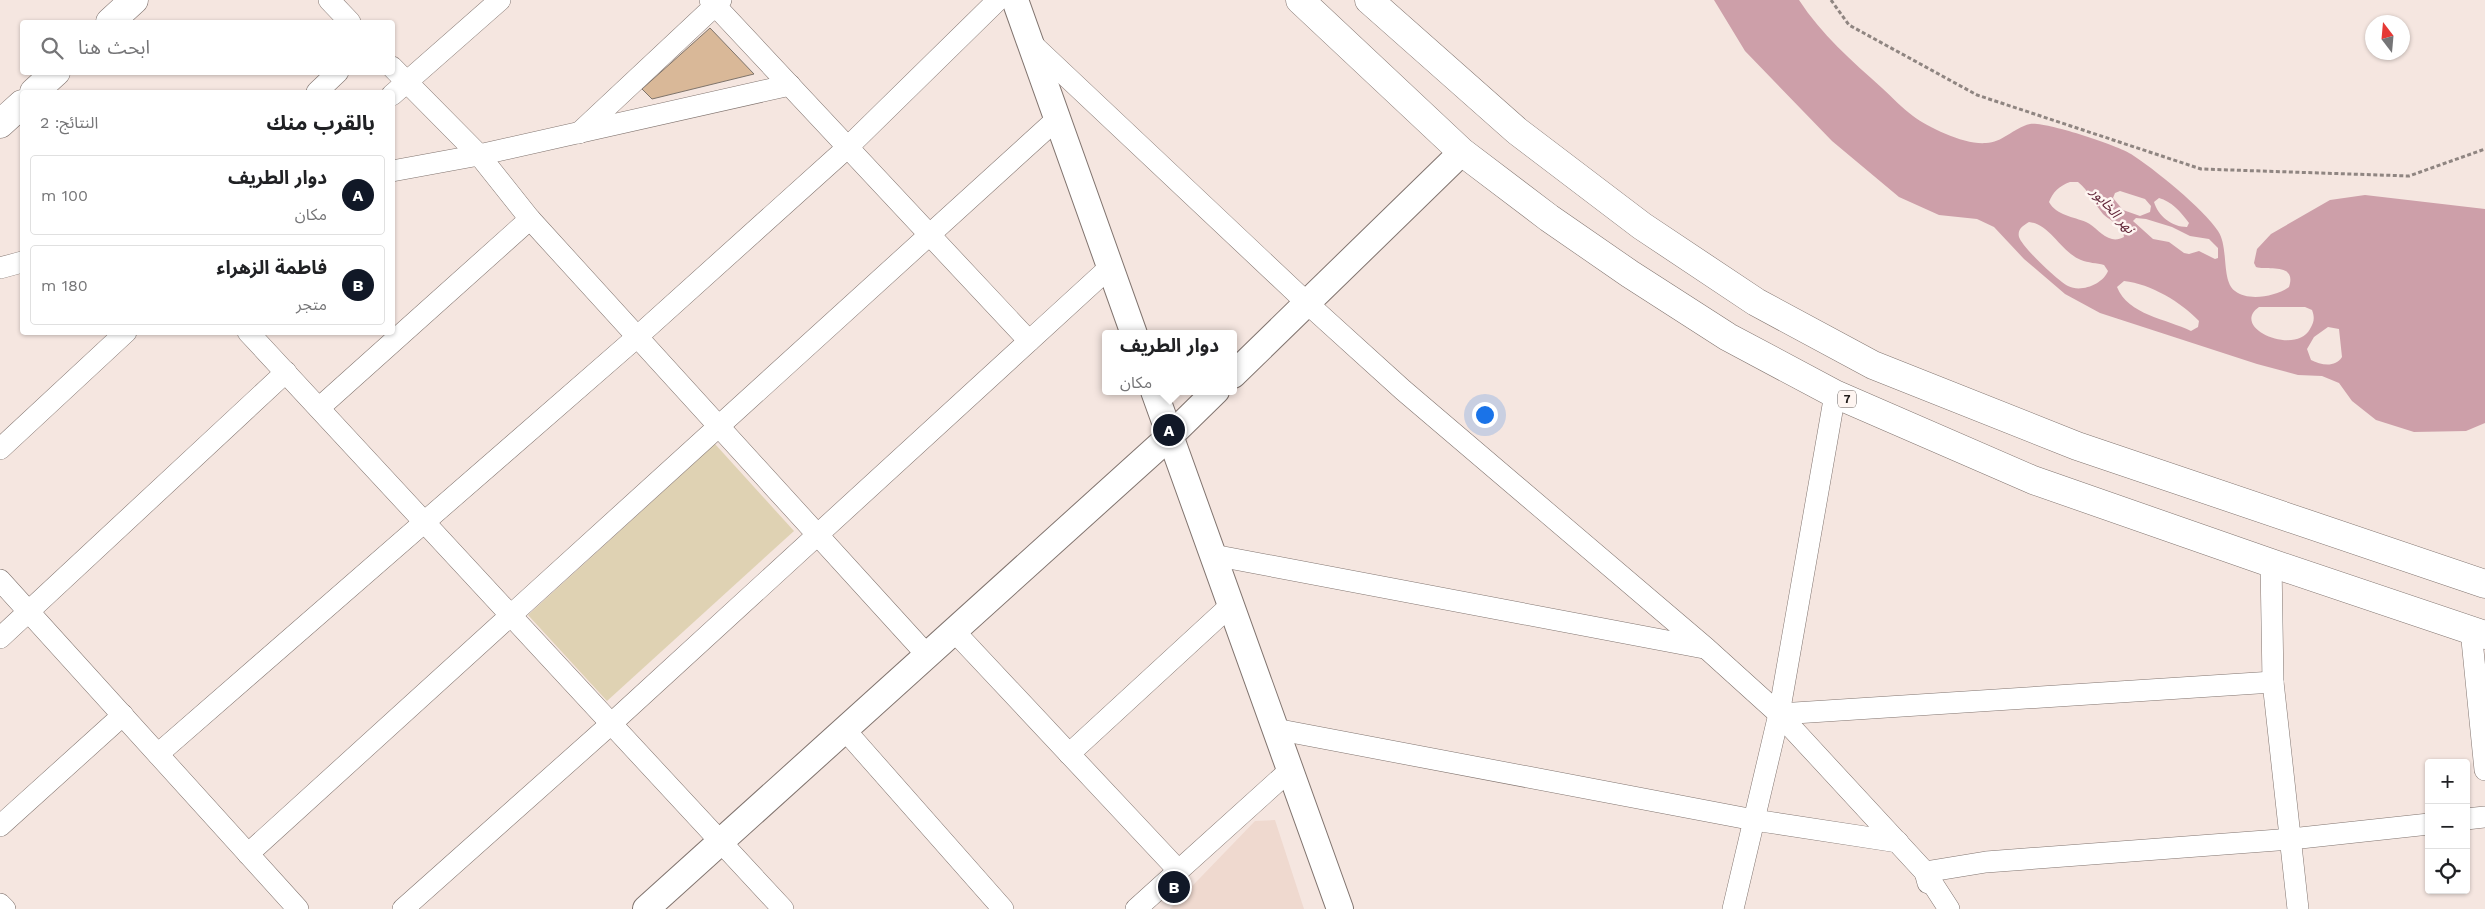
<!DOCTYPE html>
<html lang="ar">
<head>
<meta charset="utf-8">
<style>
	body { margin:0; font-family:"Work Sans","Noto Sans Arabic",sans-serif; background:#f2f2f2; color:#202124; direction:rtl }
	.controls { position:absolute; right:15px; bottom:15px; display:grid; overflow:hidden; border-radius:5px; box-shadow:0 1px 4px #0004 }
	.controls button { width:45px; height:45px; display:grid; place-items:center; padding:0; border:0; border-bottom:1px solid #e0e0e0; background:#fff; color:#202124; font:25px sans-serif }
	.compass { position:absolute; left:2365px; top:15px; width:45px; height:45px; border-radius:50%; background:#fff; box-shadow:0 1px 4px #0004; rotate:344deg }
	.you { position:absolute; left:1484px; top:414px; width:18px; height:18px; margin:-12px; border:4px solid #fff; border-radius:50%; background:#1a73e8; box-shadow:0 0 0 8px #1a73e833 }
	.badge { display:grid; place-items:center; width:32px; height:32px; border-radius:50%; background:#111827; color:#fff; font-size:16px; font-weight:700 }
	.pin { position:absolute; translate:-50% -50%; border:2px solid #fff; box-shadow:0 1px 5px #0006 }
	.popup { position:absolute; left:1102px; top:330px; width:135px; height:65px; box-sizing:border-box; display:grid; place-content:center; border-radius:5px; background:#fff; filter:drop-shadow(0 1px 4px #0005); font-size:16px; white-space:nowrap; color:#757577 }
	.popup b { font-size:19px; color:#202124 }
	.popup::after { content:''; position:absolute; left:50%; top:100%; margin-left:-10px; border:10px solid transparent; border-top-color:#fff }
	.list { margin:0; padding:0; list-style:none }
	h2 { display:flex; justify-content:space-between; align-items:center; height:65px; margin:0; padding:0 20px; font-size:21px }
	h2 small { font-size:16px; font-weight:400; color:#757577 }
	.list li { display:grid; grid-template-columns:32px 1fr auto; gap:15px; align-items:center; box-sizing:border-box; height:80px; margin:0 10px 10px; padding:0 10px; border:1px solid #e0e0e0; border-radius:5px }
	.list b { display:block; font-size:19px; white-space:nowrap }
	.list p { margin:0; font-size:16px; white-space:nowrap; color:#757577 }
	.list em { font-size:16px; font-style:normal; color:#757577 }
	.icon { flex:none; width:28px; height:28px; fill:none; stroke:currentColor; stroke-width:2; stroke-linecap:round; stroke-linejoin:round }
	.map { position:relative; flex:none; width:2485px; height:909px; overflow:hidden; direction:ltr }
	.search { position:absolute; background:#fff; box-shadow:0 1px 4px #0004; left:20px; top:20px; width:375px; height:55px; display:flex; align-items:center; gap:12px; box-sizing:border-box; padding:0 18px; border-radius:5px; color:#757577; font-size:19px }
	.panel { position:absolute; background:#fff; box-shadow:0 1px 4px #0004; left:20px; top:90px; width:375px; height:245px; border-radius:5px; direction:rtl }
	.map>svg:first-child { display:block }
	.built { fill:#efd9cf }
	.green { fill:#dfd2b3 }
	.water { fill:#cd9fa9; fill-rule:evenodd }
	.building { fill:#d9b898; stroke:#7e746b }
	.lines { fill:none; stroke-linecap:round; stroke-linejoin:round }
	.minor-casing { stroke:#81746f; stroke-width:22 }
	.tertiary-casing { stroke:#81746f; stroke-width:28 }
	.secondary-casing { stroke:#81746f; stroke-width:29 }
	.trunk-casing { stroke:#81746f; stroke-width:29 }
	.path { stroke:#8f8581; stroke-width:3; stroke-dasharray:4 2.5; stroke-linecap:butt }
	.minor { stroke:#fff; stroke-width:21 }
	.tertiary { stroke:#fff; stroke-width:26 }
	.secondary { stroke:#fff; stroke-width:28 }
	.trunk { stroke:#fff; stroke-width:28 }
	.labels { text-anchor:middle; stroke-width:5; stroke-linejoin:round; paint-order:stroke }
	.shield { fill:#fef5f1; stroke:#635c5a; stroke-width:1 }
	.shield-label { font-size:11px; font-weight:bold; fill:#201b19 }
	.water-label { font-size:14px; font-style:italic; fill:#64293b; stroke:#fef5f1 }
</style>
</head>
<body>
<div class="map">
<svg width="2485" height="909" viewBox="0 0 2485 909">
	<rect width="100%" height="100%" fill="#f5e6e0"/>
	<polygon class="built" points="1275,820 1304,909 1170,909 1255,821"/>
	<polygon class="green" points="715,444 794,531 607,701 528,615"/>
	<path class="water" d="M1714,0H1799C1821,34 1852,61 1882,88C1892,97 1902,108 1913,116C1929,128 1965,145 1986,143C2002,143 2013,128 2030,124C2044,121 2117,145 2131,154C2153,168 2204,209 2218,231C2229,247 2221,281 2235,291C2249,302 2276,296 2289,287C2297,262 2268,271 2256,267L2254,263L2257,249L2271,234L2330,200L2365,195L2485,209V423L2466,431L2414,432L2376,420L2352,401L2339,383L2322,376L2298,375L2257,364L2100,313L2065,294L2024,259L1994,227L1977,219L1939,215L1899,197L1832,141L1745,51ZM2070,182H2078C2089,191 2094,203 2103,214C2110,221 2123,225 2124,237C2120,239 2116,240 2112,239C2102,237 2095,226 2086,222C2074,217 2056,215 2049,202C2053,192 2059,186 2070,182ZM2120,191L2145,199L2151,206L2150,212L2140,216L2123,210L2113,198L2115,193ZM2159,198C2171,201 2181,212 2189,223L2187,227C2172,227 2158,216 2154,202ZM2136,218L2146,219L2172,227L2190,236L2209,239L2218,248V258L2215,259L2199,251L2189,254L2184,253L2169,242L2153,239L2133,221ZM2029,222C2050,224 2061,252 2081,260C2088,263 2097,263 2104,265L2108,271C2103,284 2081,293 2068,286C2058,281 2022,247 2019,237C2017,229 2024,225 2029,222ZM2124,281C2151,284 2181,302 2199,321L2198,327L2191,331C2167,319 2128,315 2117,287ZM2259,307H2305L2312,310C2315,318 2314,322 2310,329C2296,356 2229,328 2259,307ZM2328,327L2339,329L2342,357C2335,368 2321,365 2311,360L2307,349L2314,337Z"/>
	<polygon class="building" points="710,28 754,74 652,99 642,89"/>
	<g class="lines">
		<defs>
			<g id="minor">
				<polyline points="329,0 350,22"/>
				<polyline points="710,0 1029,341"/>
				<polyline points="1031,43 1307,303 1403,390 1706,648 1779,714 1925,872 1949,909"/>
				<polyline points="392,67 479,155 530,219 927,655"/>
				<polyline points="317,92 338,72"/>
				<polyline points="392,95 500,0"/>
				<polyline points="579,133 721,0"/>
				<polyline points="392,171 479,155 790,85"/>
				<polyline points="0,268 22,262"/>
				<polyline points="248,332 783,909"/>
				<polyline points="319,408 530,219"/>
				<polyline points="0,449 126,332"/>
				<polyline points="1213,555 1704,648"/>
				<polyline points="2271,563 2273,682 2298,909"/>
				<polyline points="0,580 298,909"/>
				<polyline points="2471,630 2485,770"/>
				<polyline points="954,631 1179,871"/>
				<polyline points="0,638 286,372"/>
				<polyline points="1779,714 2273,682"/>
				<polyline points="1275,729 1754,820 1898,842"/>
				<polyline points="845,730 1003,909"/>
				<polyline points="158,754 637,337 848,147 998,0"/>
				<polyline points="1069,754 1231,605"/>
				<polyline points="2466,819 2485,817"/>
				<polyline points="0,826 123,715"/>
				<polyline points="248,854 1058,118"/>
				<polyline points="1928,883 1925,872 1986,862 2291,839 2429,824"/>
				<polyline points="0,904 5,909"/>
				<polyline points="403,909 612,723 1110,267"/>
				<polyline points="1136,909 1290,770"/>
				<polyline points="1733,909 1779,714 1835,394"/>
			</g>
			<g id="tertiary">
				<polyline points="1015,0 1134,334"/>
				<polyline points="1233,375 1462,152"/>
				<polyline points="1154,391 1340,909"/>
				<polyline points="646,909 1170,436 1216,391"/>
			</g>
			<g id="secondary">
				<polyline points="110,22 134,0"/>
				<polyline points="34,92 56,72"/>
				<polyline points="0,124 22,104"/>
			</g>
			<g id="trunk">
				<polyline points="1300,0 1462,152 1549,218 1630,274 1728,337 1835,394 2033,480 2271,563 2485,635"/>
				<polyline points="1369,0 1517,131 1642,226 1756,302 1873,365 2077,446 2485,584"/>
			</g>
		</defs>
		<use href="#minor" class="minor-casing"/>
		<use href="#tertiary" class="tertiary-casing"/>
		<use href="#secondary" class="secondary-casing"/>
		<use href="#trunk" class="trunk-casing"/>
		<polyline class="path" points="1831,0 1849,25 1977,95 2201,169 2409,176 2485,149"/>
		<use href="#minor" class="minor"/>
		<use href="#tertiary" class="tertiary"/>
		<use href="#secondary" class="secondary"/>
		<use href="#trunk" class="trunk"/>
	</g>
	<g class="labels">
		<rect class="shield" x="1838" y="390.5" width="18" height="17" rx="4"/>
		<g class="shield-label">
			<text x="1847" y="403">7</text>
		</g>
		<g class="water-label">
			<text transform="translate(2113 210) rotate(48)" y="5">نهر الخابور</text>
		</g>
	</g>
</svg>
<div class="controls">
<button>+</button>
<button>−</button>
<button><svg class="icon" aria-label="locate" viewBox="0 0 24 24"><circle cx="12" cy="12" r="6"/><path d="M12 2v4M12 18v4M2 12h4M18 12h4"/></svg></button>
</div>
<svg class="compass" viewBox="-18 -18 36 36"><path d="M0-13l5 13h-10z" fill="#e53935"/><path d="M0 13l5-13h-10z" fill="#757577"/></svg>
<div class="you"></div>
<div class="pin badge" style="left:1169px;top:430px">A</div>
<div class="popup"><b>دوار الطريف</b>مكان</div>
<div class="pin badge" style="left:1174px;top:887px">B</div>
<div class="search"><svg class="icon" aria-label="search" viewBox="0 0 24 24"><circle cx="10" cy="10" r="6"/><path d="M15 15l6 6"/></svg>ابحث هنا</div>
<section class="panel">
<h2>بالقرب منك<small>النتائج: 2</small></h2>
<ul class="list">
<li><span class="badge">A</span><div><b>دوار الطريف</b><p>مكان</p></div><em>100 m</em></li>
<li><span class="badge">B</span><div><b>فاطمة الزهراء</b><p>متجر</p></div><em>180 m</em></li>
</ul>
</section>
</div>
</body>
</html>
